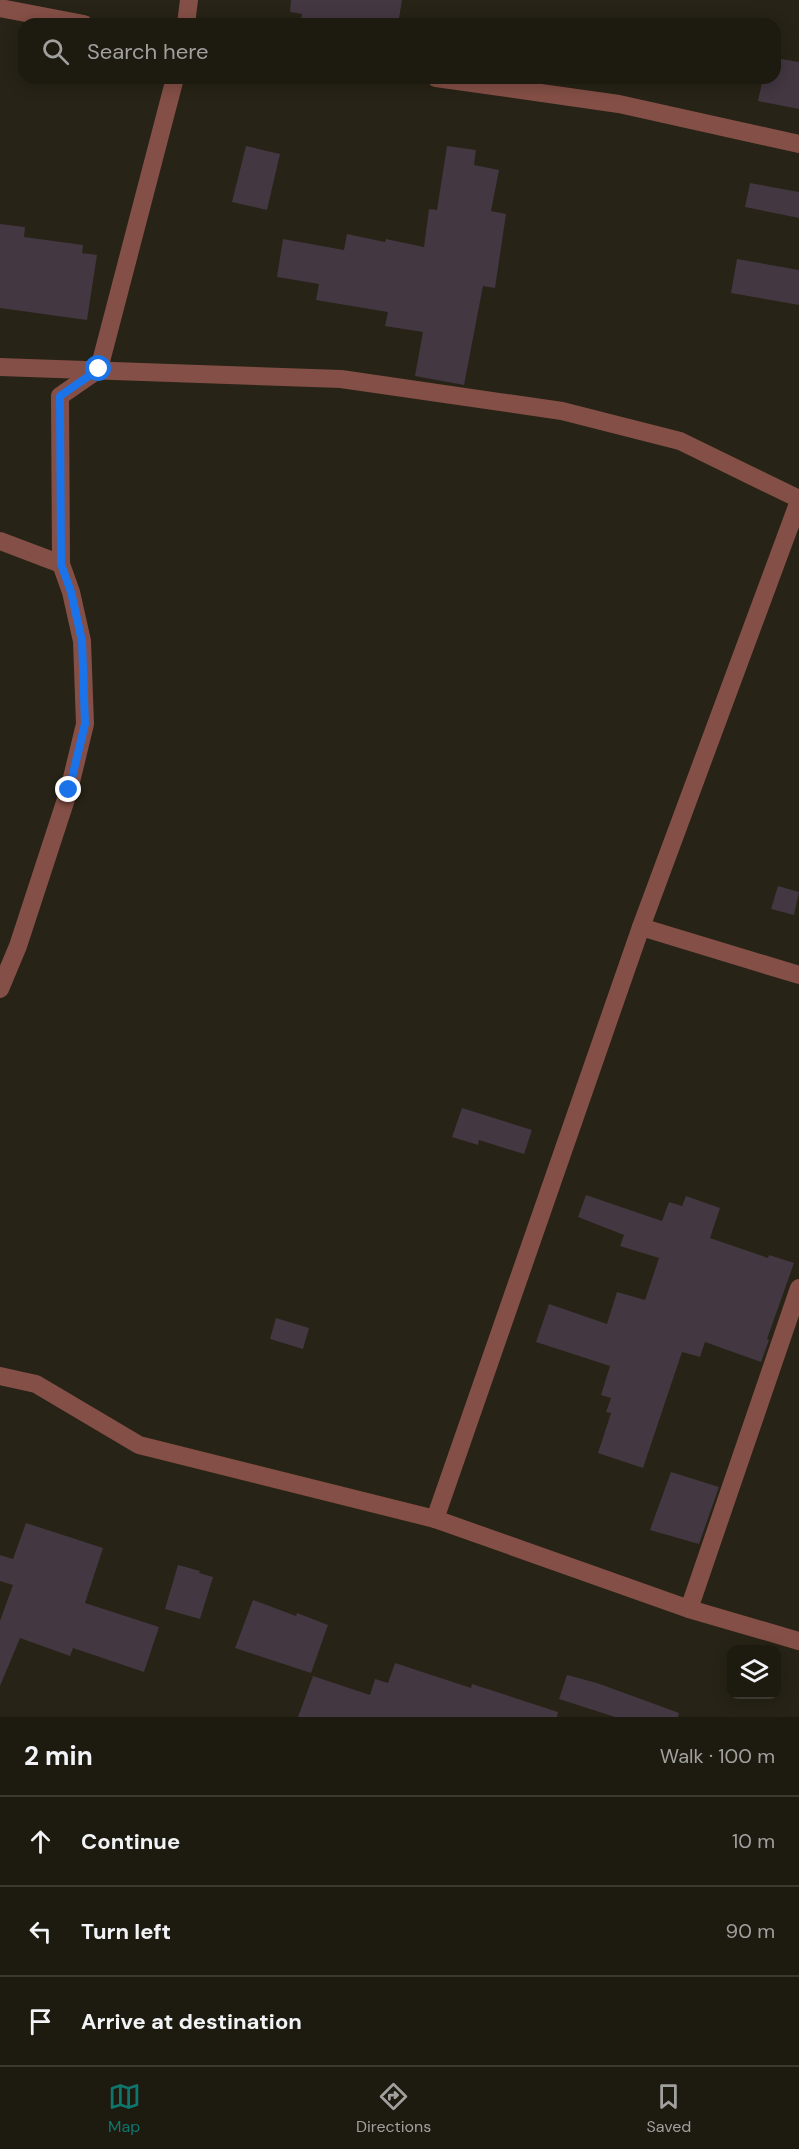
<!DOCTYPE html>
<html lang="en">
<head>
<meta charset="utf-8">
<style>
	body { margin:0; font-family:"DM Sans",sans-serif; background:#252319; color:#f1f3f6 }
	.controls { position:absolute; right:18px; bottom:18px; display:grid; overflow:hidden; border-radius:12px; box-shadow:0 3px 15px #0003 }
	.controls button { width:54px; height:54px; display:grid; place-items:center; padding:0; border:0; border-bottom:2px solid #3b3830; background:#1d1a10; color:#f1f3f6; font:30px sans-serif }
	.stop { position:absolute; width:18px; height:18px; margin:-14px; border:4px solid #1a73e8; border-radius:50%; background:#fff }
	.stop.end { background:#1a73e8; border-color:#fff; box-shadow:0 2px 6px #0008 }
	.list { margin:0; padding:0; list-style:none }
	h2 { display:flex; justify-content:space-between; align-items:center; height:78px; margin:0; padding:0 24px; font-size:26px }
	h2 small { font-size:20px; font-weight:400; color:#a0a19f }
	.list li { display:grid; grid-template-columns:39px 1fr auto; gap:18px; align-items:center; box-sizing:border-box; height:90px; padding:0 24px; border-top:2px solid #3b3830 }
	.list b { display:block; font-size:22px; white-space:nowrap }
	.list em { font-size:20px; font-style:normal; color:#a0a19f }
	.icon { flex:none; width:33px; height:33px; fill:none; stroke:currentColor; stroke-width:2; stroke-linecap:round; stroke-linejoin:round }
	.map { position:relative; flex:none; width:799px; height:1717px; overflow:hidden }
	.search { position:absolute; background:#1d1a10; box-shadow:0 3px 15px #0003; left:18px; right:18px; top:18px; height:66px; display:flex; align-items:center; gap:15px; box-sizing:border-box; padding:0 21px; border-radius:18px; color:#a0a19f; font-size:22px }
	.sheet { height:348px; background:#1d1a10 }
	nav { display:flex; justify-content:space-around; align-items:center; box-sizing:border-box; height:84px; border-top:2px solid #3b3830; background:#1d1a10; font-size:16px; color:#a0a19f }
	nav a { display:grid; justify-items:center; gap:3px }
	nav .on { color:#0f766e }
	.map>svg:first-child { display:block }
	.building { fill:#433742 }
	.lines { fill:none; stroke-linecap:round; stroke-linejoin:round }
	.street { stroke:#844f46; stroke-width:18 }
	.route { stroke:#1a73e8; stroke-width:8 }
</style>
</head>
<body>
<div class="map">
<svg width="799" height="1717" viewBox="0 0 799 1717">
	<rect width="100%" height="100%" fill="#272316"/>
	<g class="building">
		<polygon points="291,0 402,0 398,24 357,24 334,20 333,24 300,24 302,14 290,12"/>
		<polygon points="775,58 799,62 799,109 758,101 763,78 775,78"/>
		<polygon points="246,146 280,154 267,210 232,202"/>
		<polygon points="447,146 476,150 474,165 499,170 491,211 506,214 495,288 483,286 464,385 415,376 423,332 385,326 388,312 316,300 319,284 277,277 283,239 344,250 347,234 385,242 386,239 424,247 429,209 437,210"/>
		<polygon points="750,183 799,192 799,218 745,207"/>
		<polygon points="0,224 25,227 24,237 83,245 82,253 97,255 87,320 0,308"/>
		<polygon points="737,259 799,270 799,305 731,293"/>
		<polygon points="778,886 799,892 794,915 771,909"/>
		<polygon points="462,1108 532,1130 524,1154 479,1140 478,1145 452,1137"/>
		<polygon points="586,1195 662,1221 669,1202 682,1206 686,1196 720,1208 710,1238 768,1258 769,1255 794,1263 767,1339 769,1340 761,1362 705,1342 700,1357 682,1352 643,1468 598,1453 611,1413 606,1412 611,1398 601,1395 610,1366 536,1342 549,1304 607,1324 617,1292 645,1300 659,1258 620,1246 624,1235 578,1217"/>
		<polygon points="276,1318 309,1328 303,1349 270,1339"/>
		<polygon points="671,1472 719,1487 699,1544 650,1530"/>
		<polygon points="26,1523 103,1548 85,1603 159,1627 144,1672 73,1648 70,1656 20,1638 0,1686 0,1621 13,1585 0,1581 0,1555 13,1559"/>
		<polygon points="178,1565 200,1571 199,1573 213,1577 200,1619 165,1609"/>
		<polygon points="253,1600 296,1616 297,1613 328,1625 311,1673 235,1648"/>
		<polygon points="395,1663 471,1688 472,1684 558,1712 557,1717 298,1717 313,1676 370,1695 375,1679 388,1683"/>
		<polygon points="567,1675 597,1683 679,1713 678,1717 615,1717 559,1699"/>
	</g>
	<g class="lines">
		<g class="street">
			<polyline points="0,8 84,24"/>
			<polyline points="186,24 189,0"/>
			<polyline points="436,78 619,104 799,144"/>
			<polyline points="0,367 341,379 562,411 680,441 799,499"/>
			<polyline points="0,541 61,564"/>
			<polyline points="641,927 799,975"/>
			<polyline points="0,989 18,946 69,790 85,724 82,641 71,592 61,564 60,396 99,369 175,78"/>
			<polyline points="0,1376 36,1384 139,1445 435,1519 689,1609 799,1641"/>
			<polyline points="435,1519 641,927 799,501"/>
			<polyline points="689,1609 799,1288"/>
		</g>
	</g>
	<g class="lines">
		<polyline class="route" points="69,790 85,724 82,641 71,592 61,564 60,396 99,369"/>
	</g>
</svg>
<div class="controls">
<button><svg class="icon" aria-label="layers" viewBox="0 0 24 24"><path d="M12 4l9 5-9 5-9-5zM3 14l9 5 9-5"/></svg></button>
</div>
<div class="stop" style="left:99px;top:369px"></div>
<div class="stop end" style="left:69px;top:790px"></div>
<div class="search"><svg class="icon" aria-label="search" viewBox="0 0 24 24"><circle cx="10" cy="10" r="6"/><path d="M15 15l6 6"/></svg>Search here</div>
</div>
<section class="sheet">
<h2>2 min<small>Walk · 100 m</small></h2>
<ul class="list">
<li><svg class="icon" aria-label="ahead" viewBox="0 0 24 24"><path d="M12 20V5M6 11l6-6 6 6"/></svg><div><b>Continue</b></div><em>10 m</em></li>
<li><svg class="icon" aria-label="left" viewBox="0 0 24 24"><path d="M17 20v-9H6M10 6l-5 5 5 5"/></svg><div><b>Turn left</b></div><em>90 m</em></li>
<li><svg class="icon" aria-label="arrive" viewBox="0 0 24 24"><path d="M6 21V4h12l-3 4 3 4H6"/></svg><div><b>Arrive at destination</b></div></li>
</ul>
</section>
<nav>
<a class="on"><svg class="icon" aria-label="map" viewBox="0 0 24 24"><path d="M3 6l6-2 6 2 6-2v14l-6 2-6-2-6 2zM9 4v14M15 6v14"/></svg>Map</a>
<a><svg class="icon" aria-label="directions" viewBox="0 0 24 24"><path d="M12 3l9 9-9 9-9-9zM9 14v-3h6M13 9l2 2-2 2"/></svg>Directions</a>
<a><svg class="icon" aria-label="saved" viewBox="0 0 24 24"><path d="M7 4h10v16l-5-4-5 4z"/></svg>Saved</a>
</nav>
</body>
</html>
